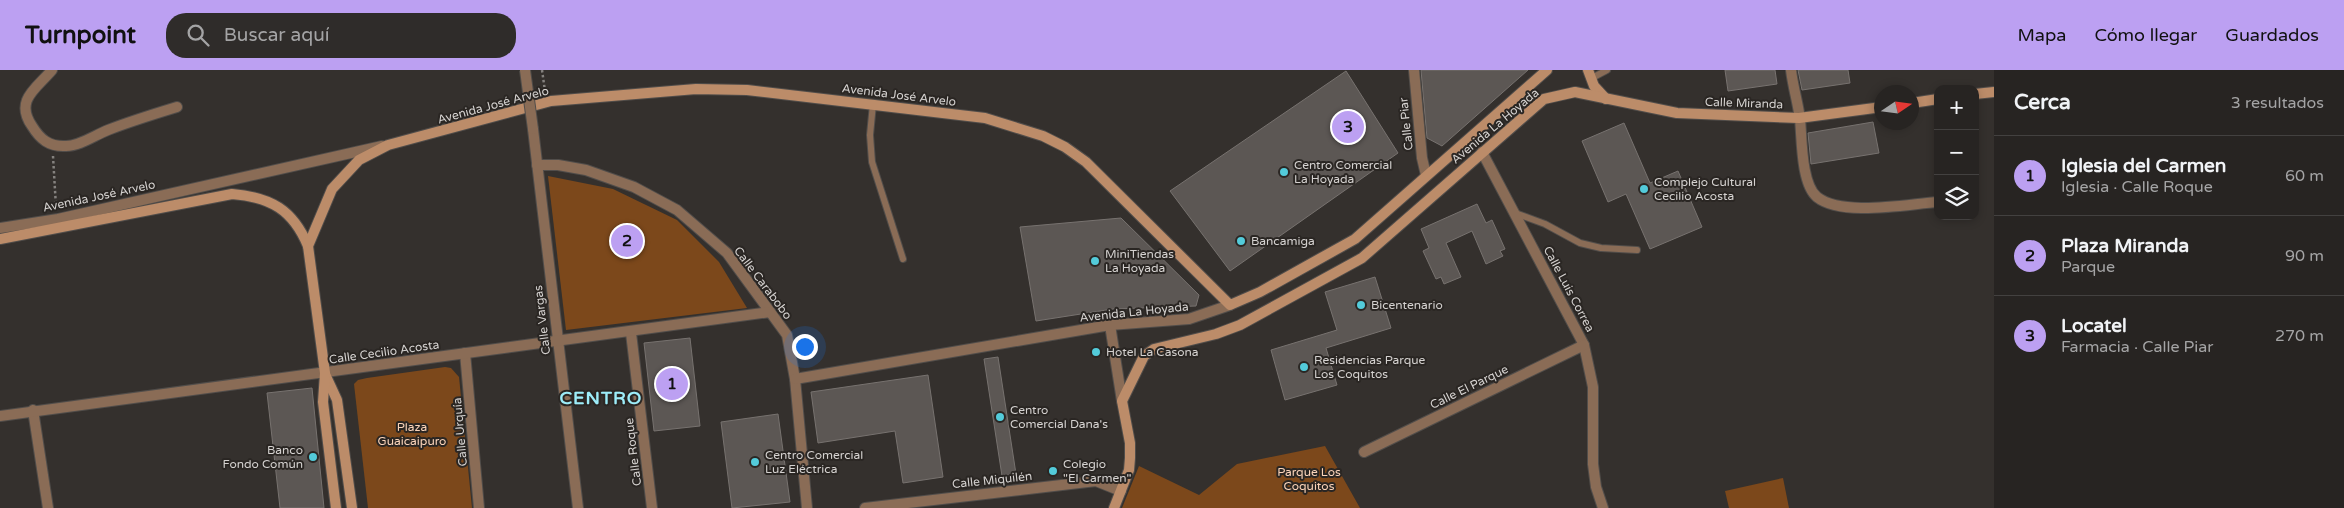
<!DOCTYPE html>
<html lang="es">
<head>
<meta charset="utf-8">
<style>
	body { margin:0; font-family:"Varela Round",sans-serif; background:#2f2c2a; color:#f1f3f6 }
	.controls { position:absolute; right:15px; top:15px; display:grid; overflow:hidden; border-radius:10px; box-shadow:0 2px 8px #0003 }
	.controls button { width:45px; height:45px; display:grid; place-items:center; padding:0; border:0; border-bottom:1px solid #434140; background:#272422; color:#f1f3f6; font:25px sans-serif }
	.compass { position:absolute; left:1874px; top:15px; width:45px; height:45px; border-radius:50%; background:#272422; box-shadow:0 2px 8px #0003; rotate:77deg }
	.you { position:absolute; left:804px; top:276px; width:18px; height:18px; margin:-12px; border:4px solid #fff; border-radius:50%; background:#1a73e8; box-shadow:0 0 0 8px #1a73e833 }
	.badge { display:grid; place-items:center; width:32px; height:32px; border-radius:50%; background:#bca0f2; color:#111; font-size:16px; font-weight:700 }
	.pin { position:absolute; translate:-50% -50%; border:2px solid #fff; box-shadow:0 1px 5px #0006 }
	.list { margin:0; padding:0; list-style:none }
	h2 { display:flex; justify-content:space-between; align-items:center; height:65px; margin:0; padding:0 20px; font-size:21px }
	h2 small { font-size:16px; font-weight:400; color:#a4a4a5 }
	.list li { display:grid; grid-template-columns:32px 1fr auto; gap:15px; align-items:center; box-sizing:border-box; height:80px; padding:0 20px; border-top:1px solid #434140 }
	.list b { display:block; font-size:19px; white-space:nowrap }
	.list p { margin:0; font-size:16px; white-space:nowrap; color:#a4a4a5 }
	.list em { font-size:16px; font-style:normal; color:#a4a4a5 }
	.icon { flex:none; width:28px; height:28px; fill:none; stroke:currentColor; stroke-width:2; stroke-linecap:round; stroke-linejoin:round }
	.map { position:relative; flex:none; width:1994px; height:438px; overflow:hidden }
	header { display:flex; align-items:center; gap:30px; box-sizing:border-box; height:70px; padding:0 25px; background:#bca0f2; color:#111 }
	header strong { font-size:24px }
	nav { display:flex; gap:28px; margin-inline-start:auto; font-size:18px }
	.search { width:350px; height:45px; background:#2f2c2a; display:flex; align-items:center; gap:12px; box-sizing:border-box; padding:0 18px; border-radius:20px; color:#a4a4a5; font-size:19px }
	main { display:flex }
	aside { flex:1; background:#272422 }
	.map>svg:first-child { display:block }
	.green { fill:#7c481b }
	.building { fill:#5c5754; stroke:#77726f }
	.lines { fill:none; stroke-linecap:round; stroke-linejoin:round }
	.lane-casing { stroke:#514d4a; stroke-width:8 }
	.street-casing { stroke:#514d4a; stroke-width:12 }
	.secondary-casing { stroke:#514d4a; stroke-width:12 }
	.path { stroke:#85827f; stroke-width:2.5; stroke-dasharray:2.5 2.5; stroke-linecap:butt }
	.lane { stroke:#8a6c56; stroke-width:6 }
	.street { stroke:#8a6c56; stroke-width:10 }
	.secondary { stroke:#bc8c69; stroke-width:10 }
	.street-bridge-casing { stroke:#514d4a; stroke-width:12; stroke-linecap:butt }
	.street-bridge { stroke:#8a6c56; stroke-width:10 }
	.poi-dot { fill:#53cbda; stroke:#2a2623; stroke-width:2 }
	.labels { text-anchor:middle; stroke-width:4; stroke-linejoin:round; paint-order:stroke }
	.street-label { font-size:12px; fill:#d5d2d0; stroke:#2a2623 }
	.poi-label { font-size:12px; fill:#d5d2d0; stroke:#2a2623; text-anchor:start }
	.park-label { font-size:12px; fill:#fcd5ba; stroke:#2a2623 }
	.district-label { font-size:18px; font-weight:bold; letter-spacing:1px; fill:#9dedf9; stroke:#2a2623 }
</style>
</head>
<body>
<header>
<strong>Turnpoint</strong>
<div class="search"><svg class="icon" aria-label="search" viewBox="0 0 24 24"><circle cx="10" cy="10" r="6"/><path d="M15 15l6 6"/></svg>Buscar aquí</div>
<nav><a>Mapa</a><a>Cómo llegar</a><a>Guardados</a></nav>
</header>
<main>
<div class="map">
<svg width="1994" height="438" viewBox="0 0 1994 438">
	<rect width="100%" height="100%" fill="#34302d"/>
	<g class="green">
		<polygon points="548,106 613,119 677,150 719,192 747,238 566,260"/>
		<polygon points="445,297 451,298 459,307 472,438 368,438 354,314 358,310 367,308"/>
		<polygon points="1325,376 1360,438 1122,438 1139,396 1199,425 1237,394"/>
		<polygon points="1783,408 1789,438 1729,438 1725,421"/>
	</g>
	<g class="building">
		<polygon points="1421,0 1528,0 1442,76 1427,68"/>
		<polygon points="1725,0 1775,0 1777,14 1728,21"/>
		<polygon points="1798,0 1848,0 1850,13 1802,20"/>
		<polygon points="1346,1 1398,83 1230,201 1170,121"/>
		<polygon points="1873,52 1879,83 1811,94 1808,63"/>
		<polygon points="1624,53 1650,113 1678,101 1702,157 1650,179 1626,124 1608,132 1582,71"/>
		<polygon points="1477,134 1486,153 1492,150 1505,179 1500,181 1503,186 1486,194 1472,161 1446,173 1461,207 1444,214 1441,207 1436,209 1423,181 1429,178 1421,159"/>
		<polygon points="1121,148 1199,225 1196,236 1113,239 1036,251 1020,157"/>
		<polygon points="1375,207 1391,258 1326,278 1337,315 1285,330 1271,280 1337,260 1325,222"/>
		<polygon points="690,268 700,356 654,361 644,273"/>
		<polygon points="998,287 1016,404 1002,406 984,289"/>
		<polygon points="928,305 943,407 903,413 895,361 818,373 811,322"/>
		<polygon points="312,318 324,438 280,438 267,323"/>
		<polygon points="778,344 790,432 732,438 721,352"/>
	</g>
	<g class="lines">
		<defs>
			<g id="lane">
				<polyline points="1590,9 1607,0"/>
				<polyline points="873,34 870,65 872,92 903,189"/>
				<polyline points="1515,143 1545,154 1580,173 1601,178 1637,180"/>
			</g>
			<g id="street">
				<path d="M52,0C37,18 14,30 32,56C40,69 49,77 66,76C80,76 95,65 108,60C131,51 154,44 177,37"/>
				<polyline points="1414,0 1422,88 1426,105"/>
				<path d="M1791,0C1793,17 1798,33 1800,49C1802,68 1801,114 1817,127C1842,147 1907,134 1938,132"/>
				<polyline points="533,59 578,438"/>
				<polyline points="1482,82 1584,275 1593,317 1593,394 1596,417 1603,438"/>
				<polyline points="537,95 558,95 586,100 634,117 677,140 727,183 787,265 795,309 807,438"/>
				<polyline points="0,158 58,149 382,76"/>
				<polyline points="1110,255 1122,331"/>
				<polyline points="631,263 652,438"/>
				<polyline points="465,283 479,438"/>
				<polyline points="795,309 1110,255 1189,249 1230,235"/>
				<polyline points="33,340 48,438"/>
				<polyline points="0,346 770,242"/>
				<polyline points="1364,382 1584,275"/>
				<polyline points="865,438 1096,411 1121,421"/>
			</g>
			<g id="secondary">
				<polyline points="1588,0 1594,16 1606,29"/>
				<polyline points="1975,24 1994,22"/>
				<polyline points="1912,33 1938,29"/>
				<path d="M0,169L232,124C271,127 293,140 308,176"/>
				<polyline points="325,304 337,330 352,438"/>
				<polyline points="336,438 323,332 325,303 308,176 332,119 359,90 388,75 551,31 696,19 747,20 985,48 1043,66 1065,77 1086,92 1230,235 1260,222 1355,169 1547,0"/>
				<polyline points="1114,438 1129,400 1130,388 1130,373 1122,331 1144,286 1154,279 1216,264 1240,255 1362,188 1544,29 1575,22 1677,43 1799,48 1882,37"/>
			</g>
		</defs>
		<use href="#lane" class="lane-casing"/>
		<use href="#street" class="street-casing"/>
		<use href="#secondary" class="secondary-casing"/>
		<g class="path">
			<polyline points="542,0 545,21"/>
			<polyline points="53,86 56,137"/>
		</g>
		<use href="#lane" class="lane"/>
		<use href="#street" class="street"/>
		<use href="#secondary" class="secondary"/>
		<defs>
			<polyline id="street-bridge" points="525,0 533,59"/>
		</defs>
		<use href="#street-bridge" class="street-bridge-casing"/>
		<use href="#street-bridge" class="street-bridge"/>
	</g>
	<g class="poi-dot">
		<circle cx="1284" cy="102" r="5"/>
		<circle cx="1644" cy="119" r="5"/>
		<circle cx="1241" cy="171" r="5"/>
		<circle cx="1095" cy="191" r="5"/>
		<circle cx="1361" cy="235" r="5"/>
		<circle cx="1096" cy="282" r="5"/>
		<circle cx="1304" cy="297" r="5"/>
		<circle cx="1000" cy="347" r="5"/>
		<circle cx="313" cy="387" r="5"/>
		<circle cx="755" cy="392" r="5"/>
		<circle cx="1053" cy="401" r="5"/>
	</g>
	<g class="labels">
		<g class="street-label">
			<text transform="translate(899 25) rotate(7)" y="4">Avenida José Arvelo</text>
			<text transform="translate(1744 33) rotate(2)" y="4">Calle Miranda</text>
			<text transform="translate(493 35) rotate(-15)" y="4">Avenida José Arvelo</text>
			<text transform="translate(1406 54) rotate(-96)" y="4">Calle Piar</text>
			<text transform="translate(1495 56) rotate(-40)" y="4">Avenida La Hoyada</text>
			<text transform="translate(99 126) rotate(-12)" y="4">Avenida José Arvelo</text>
			<text transform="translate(763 213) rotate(53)" y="4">Calle Carabobo</text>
			<text transform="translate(1569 219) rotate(62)" y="4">Calle Luis Correa</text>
			<text transform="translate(1134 242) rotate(-6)" y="4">Avenida La Hoyada</text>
			<text transform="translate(542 250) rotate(-97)" y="4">Calle Vargas</text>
			<text transform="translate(384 282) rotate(-8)" y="4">Calle Cecilio Acosta</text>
			<text transform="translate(1469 317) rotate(-26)" y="4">Calle El Parque</text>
			<text transform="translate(460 362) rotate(-95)" y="4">Calle Urquía</text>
			<text transform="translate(633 382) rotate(-97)" y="4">Calle Roque</text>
			<text transform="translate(992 410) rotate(-6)" y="4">Calle Miquilén</text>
		</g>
		<g class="poi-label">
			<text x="1294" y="99">Centro Comercial<tspan x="1294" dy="14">La Hoyada</tspan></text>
			<text x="1654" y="116">Complejo Cultural<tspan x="1654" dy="14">Cecilio Acosta</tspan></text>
			<text x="1251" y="175">Bancamiga</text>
			<text x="1105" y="188">MiniTiendas<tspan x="1105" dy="14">La Hoyada</tspan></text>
			<text x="1371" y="239">Bicentenario</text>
			<text x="1106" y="286">Hotel La Casona</text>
			<text x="1314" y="294">Residencias Parque<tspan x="1314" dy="14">Los Coquitos</tspan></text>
			<text x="1010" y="344">Centro<tspan x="1010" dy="14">Comercial Dana's</tspan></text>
			<text x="303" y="384" text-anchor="end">Banco<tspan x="303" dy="14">Fondo Común</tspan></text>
			<text x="765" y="389">Centro Comercial<tspan x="765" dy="14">Luz Eléctrica</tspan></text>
			<text x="1063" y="398">Colegio<tspan x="1063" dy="14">"El Carmen"</tspan></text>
		</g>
		<g class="park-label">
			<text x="412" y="361">Plaza<tspan x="412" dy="14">Guaicaipuro</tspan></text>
			<text x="1309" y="406">Parque Los<tspan x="1309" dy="14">Coquitos</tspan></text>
		</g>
		<g class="district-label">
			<text x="601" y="334">CENTRO</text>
		</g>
	</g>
</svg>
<div class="controls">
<button>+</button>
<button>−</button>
<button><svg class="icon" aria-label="layers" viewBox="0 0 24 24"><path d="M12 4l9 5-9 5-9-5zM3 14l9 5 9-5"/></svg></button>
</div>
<svg class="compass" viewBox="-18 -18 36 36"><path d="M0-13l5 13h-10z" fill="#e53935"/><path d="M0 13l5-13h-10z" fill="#a4a4a5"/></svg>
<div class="you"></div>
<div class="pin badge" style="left:672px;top:314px">1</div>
<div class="pin badge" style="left:627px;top:171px">2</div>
<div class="pin badge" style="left:1348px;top:57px">3</div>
</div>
<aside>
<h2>Cerca<small>3 resultados</small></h2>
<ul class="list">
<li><span class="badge">1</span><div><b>Iglesia del Carmen</b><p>Iglesia · Calle Roque</p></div><em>60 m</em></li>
<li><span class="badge">2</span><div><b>Plaza Miranda</b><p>Parque</p></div><em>90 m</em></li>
<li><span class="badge">3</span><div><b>Locatel</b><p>Farmacia · Calle Piar</p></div><em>270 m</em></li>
</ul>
</aside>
</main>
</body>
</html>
